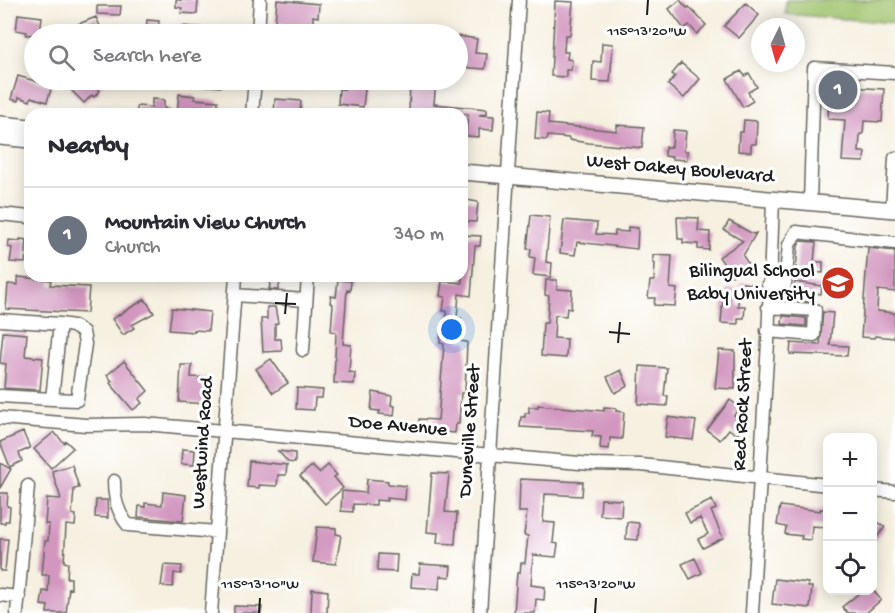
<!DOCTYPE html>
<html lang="en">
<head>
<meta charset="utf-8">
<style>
	body { margin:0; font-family:"Gochi Hand",sans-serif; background:#f7f7f7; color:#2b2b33 }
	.controls { position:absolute; right:18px; bottom:18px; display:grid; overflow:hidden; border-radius:12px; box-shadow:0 3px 15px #0003 }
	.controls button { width:54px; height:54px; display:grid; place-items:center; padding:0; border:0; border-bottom:2px solid #e1e1e2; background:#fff; color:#2b2b33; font:30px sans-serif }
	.compass { position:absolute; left:751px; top:18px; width:54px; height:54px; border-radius:50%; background:#fff; box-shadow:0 3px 15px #0003; rotate:185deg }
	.you { position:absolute; left:452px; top:330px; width:21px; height:21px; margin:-15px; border:4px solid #fff; border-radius:50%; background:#1a73e8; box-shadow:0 0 0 9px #1a73e833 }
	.badge { display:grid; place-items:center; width:39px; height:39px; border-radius:50%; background:#c8321e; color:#fff; font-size:20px; font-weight:700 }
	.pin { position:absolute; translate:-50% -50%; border:3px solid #fff; box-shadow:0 2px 6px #0006 }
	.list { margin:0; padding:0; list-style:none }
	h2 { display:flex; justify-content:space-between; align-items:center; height:78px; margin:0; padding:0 24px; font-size:26px }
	h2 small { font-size:20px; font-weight:400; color:#7c7c81 }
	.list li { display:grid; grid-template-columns:39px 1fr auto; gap:18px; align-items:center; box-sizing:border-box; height:96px; padding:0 24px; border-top:2px solid #e1e1e2 }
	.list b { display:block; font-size:22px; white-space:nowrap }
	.list p { margin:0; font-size:20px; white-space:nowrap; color:#7c7c81 }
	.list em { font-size:20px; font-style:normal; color:#7c7c81 }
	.icon { flex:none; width:33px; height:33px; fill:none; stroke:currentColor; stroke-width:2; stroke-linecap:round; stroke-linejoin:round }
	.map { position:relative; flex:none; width:895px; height:613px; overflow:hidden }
	.search { position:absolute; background:#fff; box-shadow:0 3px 15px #0003; left:24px; top:24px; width:444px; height:66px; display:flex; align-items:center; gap:15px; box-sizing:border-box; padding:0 21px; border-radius:33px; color:#7c7c81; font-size:22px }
	.panel { position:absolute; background:#fff; box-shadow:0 3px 15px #0003; left:24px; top:108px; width:444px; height:174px; border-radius:18px }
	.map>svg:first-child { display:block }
	.green { fill:#9fc26c; stroke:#5e6f44; stroke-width:1.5 }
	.building { fill:#d296bf }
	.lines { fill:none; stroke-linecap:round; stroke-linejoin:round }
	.minor-casing { stroke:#686661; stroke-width:15 }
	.major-casing { stroke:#686661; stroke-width:18 }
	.minor { stroke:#fff; stroke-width:12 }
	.major { stroke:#fff; stroke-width:15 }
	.ticks { fill:none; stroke:#1c1c1c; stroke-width:2 }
	.labels { text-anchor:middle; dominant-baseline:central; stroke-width:6; stroke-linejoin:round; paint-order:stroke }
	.street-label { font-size:20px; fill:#1c1c1c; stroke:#fff }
	.poi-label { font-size:20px; fill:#1c1c1c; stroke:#fff; text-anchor:end }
	.ticks-label { font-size:15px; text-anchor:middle; fill:#1c1c1c; stroke:#fff; stroke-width:6; stroke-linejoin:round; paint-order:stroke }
</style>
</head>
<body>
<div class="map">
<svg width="895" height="613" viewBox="0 0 895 613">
	<rect width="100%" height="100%" fill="#fff"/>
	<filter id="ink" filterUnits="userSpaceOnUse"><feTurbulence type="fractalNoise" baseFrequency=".0167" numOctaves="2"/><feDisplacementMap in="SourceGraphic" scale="12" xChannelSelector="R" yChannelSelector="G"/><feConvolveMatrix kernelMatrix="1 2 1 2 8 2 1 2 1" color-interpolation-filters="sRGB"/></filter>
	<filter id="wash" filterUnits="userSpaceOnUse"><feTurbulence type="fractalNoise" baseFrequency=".008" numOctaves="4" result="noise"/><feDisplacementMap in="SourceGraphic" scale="24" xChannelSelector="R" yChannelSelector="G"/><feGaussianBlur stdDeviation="1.35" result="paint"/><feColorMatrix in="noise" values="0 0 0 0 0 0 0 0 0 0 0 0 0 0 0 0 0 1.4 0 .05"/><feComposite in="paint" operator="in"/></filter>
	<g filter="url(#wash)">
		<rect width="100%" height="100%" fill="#f6f0e0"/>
		<path class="green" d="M 786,0 L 895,0 L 895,23 L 785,14 Z"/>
		<g id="blocks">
			<path class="building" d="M 176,0 L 198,0 L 197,14 L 181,13 L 182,8 L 176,7 Z
				M 277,0 L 319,4 L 318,17 L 313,16 L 313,26 L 275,23 Z
				M 680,0 L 687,8 L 689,7 L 706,25 L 697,34 L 689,25 L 684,29 L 669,9 Z
				M 555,1 L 573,2 L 570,35 L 565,35 L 564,52 L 568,52 L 567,59 L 572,60 L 571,70 L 566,70 L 566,77 L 551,76 Z
				M 746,3 L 759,15 L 739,38 L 724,26 Z
				M 97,6 L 121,6 L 120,15 L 97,14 Z
				M 18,14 L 42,17 L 40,34 L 26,35 L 27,32 L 16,30 Z
				M 96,17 L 103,33 L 80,34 L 76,25 Z
				M 147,20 L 159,21 L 158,34 L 146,34 Z
				M 181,26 L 221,29 L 221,34 L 181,34 Z
				M 458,36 L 477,39 L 475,53 L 487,54 L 485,69 L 459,67 Z
				M 602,43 L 613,44 L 610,82 L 592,81 L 593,61 L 601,62 Z
				M 681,63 L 700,79 L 684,98 L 668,85 L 675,76 L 672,74 Z
				M 741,71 L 745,76 L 749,73 L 757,87 L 748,92 L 753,101 L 743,107 L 727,79 Z
				M 18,76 L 52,86 L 47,102 L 31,97 L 30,101 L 19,97 L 18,101 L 11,99 Z
				M 79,80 L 107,80 L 98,89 L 100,91 L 94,97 L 92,95 L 84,103 L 70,89 Z
				M 194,80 L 221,80 L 221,87 L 194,85 Z
				M 346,80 L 366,80 L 363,107 L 338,104 L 339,89 L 345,89 Z
				M 410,80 L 436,80 L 434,104 L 487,109 L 487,114 L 479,115 L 494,116 L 493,130 L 479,129 L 479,137 L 466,136 L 468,114 L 409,114 Z
				M 830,86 L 884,89 L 882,122 L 864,121 L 863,134 L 860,134 L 859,152 L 865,152 L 864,162 L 842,161 L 845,120 L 828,119 Z
				M 179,94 L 195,96 L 194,99 L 218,101 L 217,114 L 177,114 Z
				M 152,99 L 164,100 L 164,108 L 170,109 L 170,114 L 137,114 L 137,106 L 152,107 Z
				M 275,99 L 301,101 L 300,114 L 274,114 Z
				M 537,112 L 549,113 L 548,124 L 617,131 L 617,125 L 644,127 L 642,148 L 589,143 L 569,140 L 569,138 L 548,136 L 547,140 L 535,139 Z
				M 744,120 L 757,121 L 756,144 L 751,144 L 751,152 L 738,151 L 739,132 L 743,132 Z
				M 673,130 L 686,131 L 684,151 L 688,151 L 687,160 L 672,159 L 672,157 L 665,156 L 665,147 L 672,147 Z
				M 467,200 L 478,202 L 476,222 L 462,221 L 462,206 L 466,207 Z
				M 531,215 L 550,217 L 546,262 L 552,263 L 551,277 L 533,275 L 535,258 L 530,257 L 531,249 L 527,249 Z
				M 677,217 L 699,218 L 698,231 L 710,232 L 709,250 L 698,249 L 698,244 L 683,243 L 683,239 L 678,239 Z
				M 564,220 L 597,223 L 596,234 L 615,235 L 615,231 L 628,232 L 628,227 L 638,228 L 637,249 L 577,242 L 575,255 L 560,253 Z
				M 729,221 L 753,234 L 756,233 L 743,256 L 749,265 L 732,276 L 719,257 L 743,241 L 724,230 Z
				M 462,235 L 481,236 L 480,246 L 475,246 L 471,296 L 459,294 L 457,318 L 461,318 L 459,341 L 467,342 L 465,393 L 461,393 L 459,424 L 456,424 L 455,433 L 418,430 L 419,419 L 438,420 L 444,344 L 440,343 L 441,331 L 446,332 L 447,311 L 443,311 L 445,297 L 440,296 L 442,281 L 462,283 Z
				M 20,239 L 27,240 L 25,263 L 10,262 L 12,248 L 8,247 L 9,240 L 20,241 Z
				M 801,241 L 816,242 L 814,262 L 823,262 L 823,273 L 796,271 L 798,246 Z
				M 868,248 L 895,251 L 895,292 L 878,290 L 877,311 L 895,313 L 894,338 L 875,336 L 874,338 L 861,337 Z
				M 653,255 L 672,256 L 670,288 L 677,289 L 675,306 L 654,305 L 655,298 L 648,298 L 650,281 L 654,281 L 655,263 L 653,263 Z
				M 272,276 L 282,276 L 278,290 L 269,289 Z
				M 18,277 L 51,280 L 50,285 L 89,287 L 87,313 L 6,309 L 8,284 L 18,285 Z
				M 338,280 L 351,281 L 350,291 L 347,290 L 343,344 L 351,345 L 349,372 L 355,373 L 354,384 L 334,383 L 336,332 L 331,331 L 333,304 L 330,303 L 331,296 L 336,297 Z
				M 546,280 L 557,280 L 557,289 L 572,290 L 571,309 L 567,308 L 566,316 L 555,315 L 554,338 L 567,339 L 566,358 L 541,356 L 543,323 L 547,323 L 549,296 L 545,295 Z
				M 795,282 L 822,286 L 821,294 L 815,293 L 814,302 L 797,301 L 798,294 L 793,293 Z
				M 741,283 L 752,284 L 752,291 L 740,290 Z
				M 727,289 L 739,290 L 738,306 L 745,306 L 744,318 L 738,318 L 738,324 L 721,323 L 723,298 L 726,298 Z
				M 145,299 L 154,313 L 132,325 L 134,328 L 123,335 L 112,319 Z
				M 267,307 L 275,307 L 278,323 L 275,324 L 275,339 L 281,339 L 282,351 L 263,352 L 261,319 L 267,319 Z
				M 172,308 L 210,312 L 208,331 L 194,330 L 194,332 L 169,330 Z
				M 823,312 L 833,313 L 830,345 L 848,346 L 847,356 L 790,354 L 791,343 L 820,345 Z
				M 783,316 L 806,318 L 806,326 L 782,324 Z
				M 3,332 L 27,334 L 25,356 L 43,358 L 40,390 L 4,388 L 6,364 L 0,363 Z
				M 719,350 L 735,351 L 735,389 L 715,388 Z
				M 271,359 L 288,383 L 273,393 L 256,369 Z
				M 124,361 L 148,391 L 139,399 L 142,403 L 133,410 L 110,383 L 112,381 L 107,375 Z
				M 181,365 L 192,365 L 191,377 L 209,378 L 207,404 L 179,402 Z
				M 640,366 L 667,368 L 664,396 L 668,396 L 667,406 L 638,404 Z
				M 621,370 L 628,386 L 615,393 L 607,377 Z
				M 297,388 L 323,390 L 322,398 L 315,398 L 314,410 L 296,409 Z
				M 373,392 L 392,396 L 391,405 L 395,406 L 394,416 L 379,414 L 380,411 L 371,410 Z
				M 730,400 L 740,407 L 734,415 L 745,424 L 737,435 L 729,429 L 720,440 L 707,430 Z
				M 538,405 L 604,411 L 604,407 L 616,408 L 616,411 L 624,412 L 622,439 L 610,438 L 609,449 L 600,448 L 601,437 L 592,436 L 593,431 L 520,427 L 521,417 L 525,417 L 525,413 L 529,413 L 529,407 L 538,407 Z
				M 668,417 L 696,421 L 693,440 L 665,437 Z
				M 23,432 L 30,448 L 19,453 L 22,461 L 10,467 L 0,442 Z
				M 54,432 L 64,443 L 66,441 L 73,448 L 51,468 L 34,449 Z
				M 182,449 L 195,450 L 194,465 L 181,464 Z
				M 278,451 L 295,453 L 295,463 L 288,462 Z
				M 249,461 L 287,465 L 286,475 L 278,475 L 277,486 L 259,485 L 259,488 L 247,487 Z
				M 0,463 L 11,469 L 0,488 Z
				M 72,465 L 79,488 L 74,489 L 72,514 L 76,515 L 75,526 L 66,525 L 64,562 L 68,563 L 67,578 L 71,578 L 71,589 L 69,588 L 66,613 L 47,613 L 48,606 L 41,605 L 43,591 L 48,592 L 49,575 L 42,575 L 45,541 L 48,541 L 49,524 L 45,524 L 47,498 L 61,499 L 52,471 Z
				M 328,465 L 337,475 L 334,477 L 343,488 L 325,504 L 300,476 L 312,466 L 319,473 Z
				M 432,473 L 449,474 L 445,512 L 457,513 L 455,544 L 437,543 L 438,533 L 427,532 Z
				M 367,479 L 388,481 L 388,484 L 406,486 L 405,500 L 387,498 L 387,501 L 376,500 L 376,505 L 353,504 L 353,512 L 341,511 L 342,491 L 366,493 Z
				M 520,479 L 583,482 L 582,496 L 545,494 L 543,522 L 555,523 L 553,543 L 558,544 L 556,557 L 533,555 L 531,585 L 545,587 L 544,600 L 536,599 L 535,613 L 514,613 L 517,573 L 520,573 L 521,563 L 525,563 L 528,536 L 524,535 L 527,512 L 519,512 Z
				M 163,492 L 186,495 L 183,521 L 138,517 L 139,506 L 145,507 L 145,503 L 162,505 Z
				M 0,493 L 8,493 L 7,506 L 10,507 L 9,521 L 5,521 L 5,523 L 0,523 Z
				M 601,499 L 622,500 L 621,517 L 600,515 Z
				M 96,500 L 107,500 L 108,518 L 95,517 Z
				M 712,500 L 716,509 L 711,511 L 723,538 L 703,548 L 698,539 L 708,534 L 700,518 L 690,523 L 685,513 Z
				M 780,506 L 820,511 L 820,509 L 828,510 L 826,527 L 812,526 L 811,540 L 801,539 L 802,536 L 785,534 L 786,527 L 777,525 Z
				M 627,522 L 639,523 L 638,540 L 626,539 Z
				M 878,522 L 885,527 L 873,542 L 873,528 Z
				M 317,527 L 336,528 L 336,534 L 341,535 L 336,564 L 313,562 Z
				M 0,539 L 8,539 L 5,571 L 0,571 Z
				M 378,554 L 397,555 L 396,572 L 377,571 Z
				M 695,558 L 702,573 L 690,579 L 682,564 Z
				M 420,564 L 451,566 L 450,577 L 440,576 L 439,589 L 411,587 L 412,574 L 419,574 Z
				M 164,565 L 182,566 L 181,574 L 174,573 L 173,587 L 161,586 Z
				M 775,579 L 808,583 L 808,587 L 812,587 L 810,608 L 772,604 Z
				M 312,589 L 328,591 L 327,613 L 311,613 Z
				M 873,590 L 881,600 L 866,613 L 848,613 L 842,607 L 858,594 L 855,591 Z
				M 234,606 L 262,607 L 261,613 L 234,613 Z"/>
		</g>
	</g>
	<g filter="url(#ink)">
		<use href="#blocks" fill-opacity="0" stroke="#686661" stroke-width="1.5"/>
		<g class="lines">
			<g class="minor-casing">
				<path id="minor" d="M 258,34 L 260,0
					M 252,114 L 255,80
					M 810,203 L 814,68 L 895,73
					M 892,210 L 895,158
					M 0,214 L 30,217
					M 768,284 L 785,285 L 789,245 L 796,232 L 895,243
					M 235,295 L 306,300
					M 0,320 L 60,324 L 52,399 L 0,396
					M 767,331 L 814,335 L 815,310 L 768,307
					M 303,350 L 308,276
					M 52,399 L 77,400 L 85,344 L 83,332 L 73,326 L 60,324
					M 0,418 L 86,425 L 145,424 L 591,464 L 641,465 L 828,485
					M 114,481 C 114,498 117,512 128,525 L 217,532
					M 872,490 L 895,492
					M 0,595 L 19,597
					M 17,613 L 28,486
					M 211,613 L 236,276
					M 480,613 L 519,0
					M 752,613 L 768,342 L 773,199"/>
			</g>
			<g class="major-casing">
				<path id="major" d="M 0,124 L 30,127
					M 0,137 L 30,140
					M 462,172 L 895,210"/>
			</g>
			<use href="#minor" class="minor"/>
			<use href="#major" class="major"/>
		</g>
	</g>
	<path class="ticks" d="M 647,15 L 648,0M 275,303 L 296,304M 285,314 L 287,293M 609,332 L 630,334M 618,343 L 620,322M 259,613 L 260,598M 595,613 L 596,598"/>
	<defs>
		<g id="school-disc" transform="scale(1.725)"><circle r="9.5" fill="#c8321e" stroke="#fff"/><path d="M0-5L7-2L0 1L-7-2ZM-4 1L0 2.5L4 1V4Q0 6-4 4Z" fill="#fff"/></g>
	</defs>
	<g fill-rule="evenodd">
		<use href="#school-disc" x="838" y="283"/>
	</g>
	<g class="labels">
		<g class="street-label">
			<text transform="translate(680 170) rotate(5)">West Oakey Boulevard</text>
			<text transform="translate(744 405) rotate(-87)">Red Rock Street</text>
			<text transform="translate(398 427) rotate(5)">Doe Avenue</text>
			<text transform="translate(471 431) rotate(-86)">Duneville Street</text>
			<text transform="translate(204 443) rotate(-86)">Westwind Road</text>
		</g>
		<g class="poi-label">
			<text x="815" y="272">Bilingual School<tspan x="815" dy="23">Baby University</tspan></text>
		</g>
	</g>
	<g class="ticks-label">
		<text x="647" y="35">115°13'20"W</text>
		<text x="260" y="588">115°13'10"W</text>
		<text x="596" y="588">115°13'20"W</text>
	</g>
</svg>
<div class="controls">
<button>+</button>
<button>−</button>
<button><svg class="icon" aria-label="locate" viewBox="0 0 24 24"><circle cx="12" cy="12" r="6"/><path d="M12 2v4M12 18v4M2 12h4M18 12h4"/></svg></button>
</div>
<svg class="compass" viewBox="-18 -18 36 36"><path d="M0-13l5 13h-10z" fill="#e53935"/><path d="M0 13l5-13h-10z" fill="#7c7c81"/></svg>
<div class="you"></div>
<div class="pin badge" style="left:838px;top:90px;background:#6b7280">1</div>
<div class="search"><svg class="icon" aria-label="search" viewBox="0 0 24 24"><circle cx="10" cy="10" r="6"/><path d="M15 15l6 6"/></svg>Search here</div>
<section class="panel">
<h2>Nearby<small></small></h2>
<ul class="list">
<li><span class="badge" style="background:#6b7280">1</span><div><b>Mountain View Church</b><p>Church</p></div><em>340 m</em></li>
</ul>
</section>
</div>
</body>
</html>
